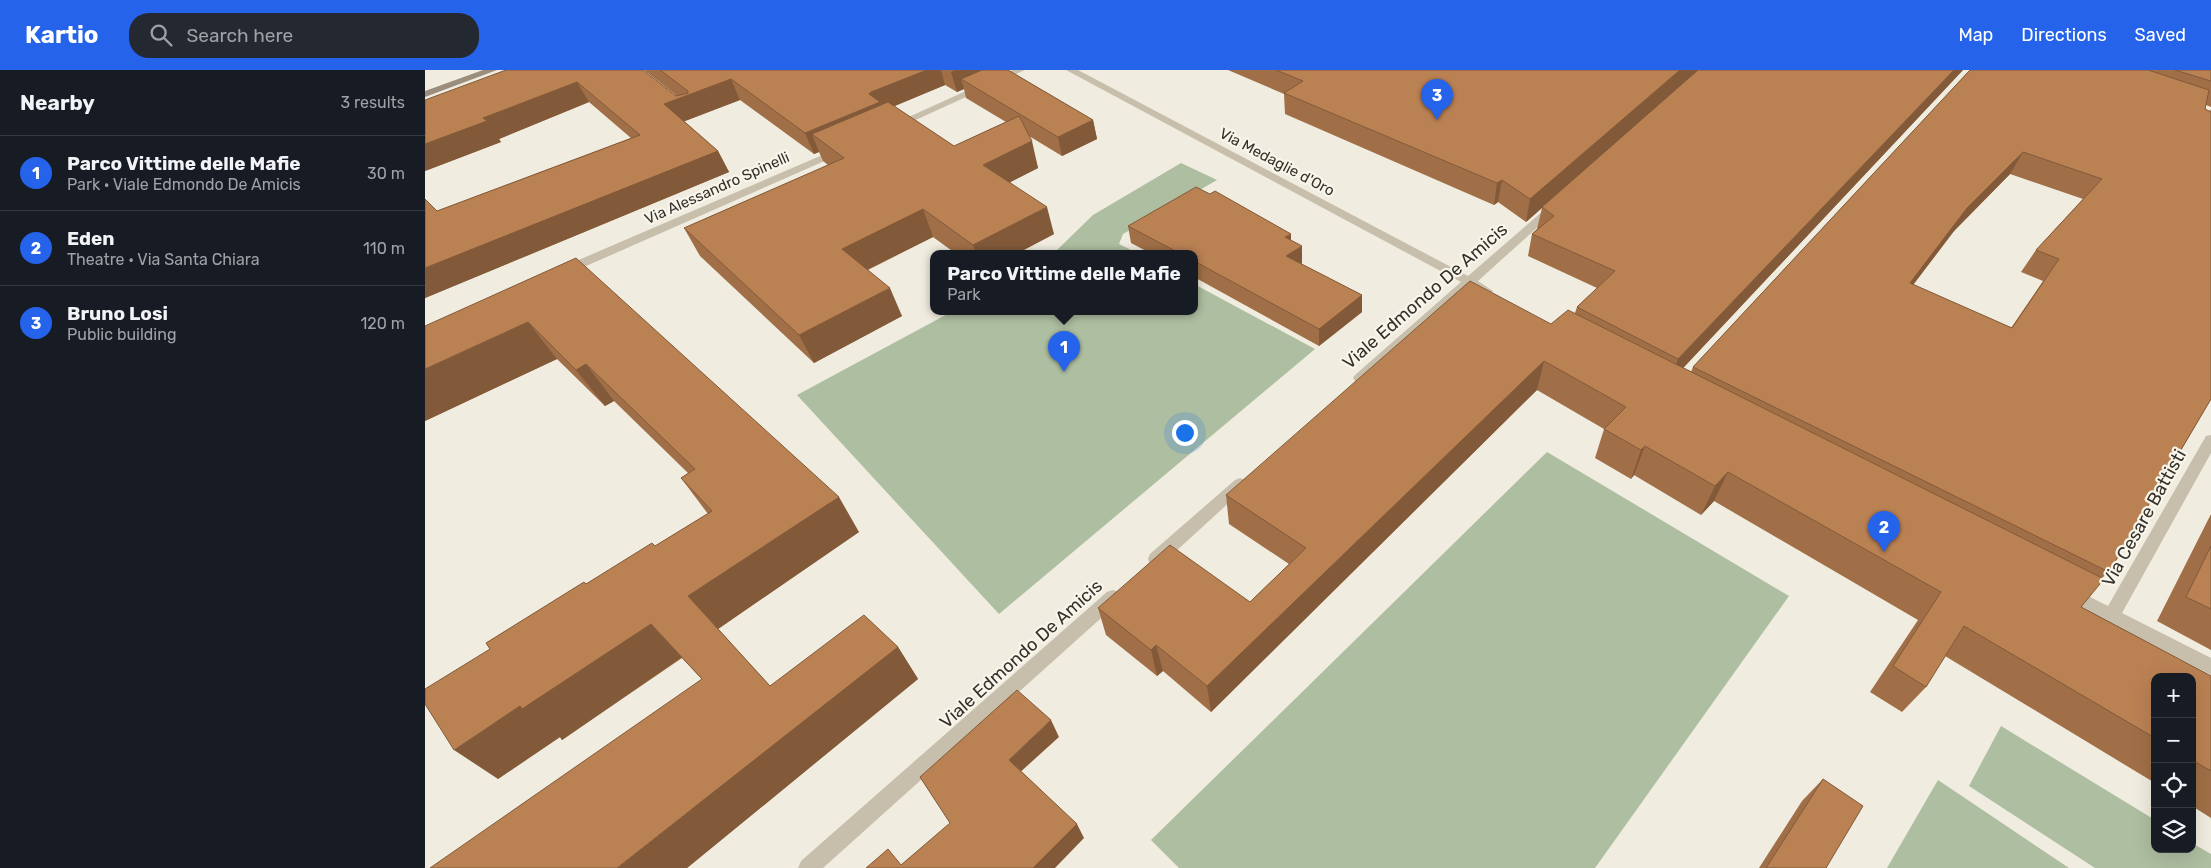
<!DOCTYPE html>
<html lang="en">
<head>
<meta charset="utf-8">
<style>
	body { margin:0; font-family:Rubik,sans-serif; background:#242831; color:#f1f3f6 }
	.controls { position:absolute; right:15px; bottom:15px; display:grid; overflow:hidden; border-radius:10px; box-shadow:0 5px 20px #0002 }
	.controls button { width:45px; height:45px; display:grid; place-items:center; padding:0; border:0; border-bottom:1px solid #363941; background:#171b24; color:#f1f3f6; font:25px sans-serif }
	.you { position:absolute; left:759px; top:362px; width:18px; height:18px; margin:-12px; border:4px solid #fff; border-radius:50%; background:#1a73e8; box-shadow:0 0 0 8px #1a73e833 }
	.badge { display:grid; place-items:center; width:32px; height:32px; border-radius:50%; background:#2563eb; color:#fff; font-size:16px; font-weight:700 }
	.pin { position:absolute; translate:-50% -41px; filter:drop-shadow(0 1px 2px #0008) }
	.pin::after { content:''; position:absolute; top:26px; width:18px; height:15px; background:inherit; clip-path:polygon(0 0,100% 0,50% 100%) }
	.popup { position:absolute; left:505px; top:180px; width:268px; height:65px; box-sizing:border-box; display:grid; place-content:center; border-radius:10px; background:#171b24; filter:drop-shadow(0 1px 4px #0005); font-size:16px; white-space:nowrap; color:#9ea1a6 }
	.popup b { font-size:19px; color:#f1f3f6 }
	.popup::after { content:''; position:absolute; left:50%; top:100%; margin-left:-10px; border:10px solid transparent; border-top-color:#171b24 }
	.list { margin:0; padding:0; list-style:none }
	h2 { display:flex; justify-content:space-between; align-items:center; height:65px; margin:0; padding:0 20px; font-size:21px }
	h2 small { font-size:16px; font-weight:400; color:#9ea1a6 }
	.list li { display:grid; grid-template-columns:32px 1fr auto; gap:15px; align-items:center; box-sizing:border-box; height:75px; padding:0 20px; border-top:1px solid #363941 }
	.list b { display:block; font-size:19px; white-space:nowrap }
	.list p { margin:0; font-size:16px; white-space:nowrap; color:#9ea1a6 }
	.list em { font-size:16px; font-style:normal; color:#9ea1a6 }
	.icon { flex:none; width:28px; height:28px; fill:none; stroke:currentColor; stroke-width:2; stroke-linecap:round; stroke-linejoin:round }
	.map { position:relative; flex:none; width:1786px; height:798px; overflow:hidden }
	header { display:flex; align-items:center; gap:30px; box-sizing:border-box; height:70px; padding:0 25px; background:#2563eb; color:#fff }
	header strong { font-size:24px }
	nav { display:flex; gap:28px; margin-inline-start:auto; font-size:18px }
	.search { width:350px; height:45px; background:#242831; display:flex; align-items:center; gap:12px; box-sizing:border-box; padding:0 18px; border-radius:20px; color:#9ea1a6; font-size:19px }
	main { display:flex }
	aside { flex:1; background:#171b24 }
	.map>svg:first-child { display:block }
	.green { fill:#aebea0 }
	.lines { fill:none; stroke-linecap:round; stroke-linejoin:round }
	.street { fill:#c8beac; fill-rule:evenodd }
	.secondary { fill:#9b8e7d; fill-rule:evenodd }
	.wall { fill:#a06f47; fill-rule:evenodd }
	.shaded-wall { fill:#825a3a }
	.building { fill:#ba8153; stroke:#825a3a; fill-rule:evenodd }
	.labels { text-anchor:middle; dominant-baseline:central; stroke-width:4.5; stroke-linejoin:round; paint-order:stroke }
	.far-street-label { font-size:15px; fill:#36302a; stroke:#f8f5eb }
	.street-label { font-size:18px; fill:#36302a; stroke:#f8f5eb }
</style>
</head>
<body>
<header>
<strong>Kartio</strong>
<div class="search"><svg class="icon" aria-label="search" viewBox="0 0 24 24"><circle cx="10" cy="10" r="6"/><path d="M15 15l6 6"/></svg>Search here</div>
<nav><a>Map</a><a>Directions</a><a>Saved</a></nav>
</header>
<main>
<aside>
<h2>Nearby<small>3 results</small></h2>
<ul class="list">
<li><span class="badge">1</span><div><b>Parco Vittime delle Mafie</b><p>Park · Viale Edmondo De Amicis</p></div><em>30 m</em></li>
<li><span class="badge">2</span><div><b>Eden</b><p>Theatre · Via Santa Chiara</p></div><em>110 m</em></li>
<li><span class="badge">3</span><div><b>Bruno Losi</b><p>Public building</p></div><em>120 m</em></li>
</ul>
</aside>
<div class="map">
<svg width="1786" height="798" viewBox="0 0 1786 798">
	<rect width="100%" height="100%" fill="#f0ecdf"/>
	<path class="green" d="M 756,93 L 792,110 L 698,164 L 694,174 L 712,183 L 629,183 L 668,145 Z
		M 769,214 L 890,279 L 574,544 L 372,325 L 528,241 L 769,241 Z
		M 1122,382 L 1364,526 L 1170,798 L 754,798 L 726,770 Z
		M 1576,656 L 1730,750 L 1730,779 L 1767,779 L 1767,773 L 1786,784 L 1786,798 L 1670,798 L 1544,716 Z
		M 1513,710 L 1644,798 L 1462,798 Z"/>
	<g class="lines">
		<path class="street" d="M 587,0 L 600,0 L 473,58 L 469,59 L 464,56 Z
			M 641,0 L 653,0 L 1043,206 L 1126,134 L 1134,134 L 1136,136 L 1053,211 L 1068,221 L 1066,224 L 1058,224 L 1045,217 L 940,311 L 930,311 L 928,308 L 930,305 L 1036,212 Z
			M 416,77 L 421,80 L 420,82 L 143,204 L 139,205 L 133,201 L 135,198 Z
			M 1786,365 L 1786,383 L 1697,543 L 1786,588 L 1786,605 L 1637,528 L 1635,523 L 1637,518 L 1643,516 L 1683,536 L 1781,366 Z
			M 815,408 L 820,410 L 823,414 L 820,418 L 737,494 L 731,496 L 725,494 L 723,489 L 725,484 L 810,410 Z
			M 688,520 L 694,522 L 696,527 L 694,532 L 398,798 L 373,798 L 376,791 L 682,522 Z"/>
		<path class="secondary" d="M 58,0 L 72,0 L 0,27 L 0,21 Z"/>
	</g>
	<path class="wall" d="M 81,0 L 251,26 L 252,26 L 219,0 L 583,0 L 668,50 L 672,69 L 637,86 L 604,66 L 613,98 L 585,112 L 629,164 L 593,183 L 530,183 L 508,167 L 443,200 L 477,246 L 389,293 L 275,186 L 259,158 L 403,95 L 398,91 L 394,82 L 389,84 L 315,30 L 259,51 L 293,81 L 304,102 L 0,228 L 0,129 L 12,141 L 206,68 L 164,32 L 74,69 L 76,72 L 0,101 ZM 520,15 L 532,22 L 539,19 L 541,28 L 581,52 L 529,76 L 469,36 Z
		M 803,0 L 1538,0 L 1258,298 L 1266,302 L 1268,297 L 1545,0 L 1786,0 L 1786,37 L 1781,35 L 1780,39 L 1785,41 L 1786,39 L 1786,329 L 1684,502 L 1677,508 L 1656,537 L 1786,606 L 1786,748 L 1767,736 L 1767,607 L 1730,607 L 1730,713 L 1520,586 L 1501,617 L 1477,642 L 1445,622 L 1493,550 L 1289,431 L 1276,445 L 1209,405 L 1206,409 L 1170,388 L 1179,359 L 1112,320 L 786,642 L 738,601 L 732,606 L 681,565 L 673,538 L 825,532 L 864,494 L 804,454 L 801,425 L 1126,254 L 1150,243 L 1152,237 L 1172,218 L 1103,186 L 1107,164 L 1112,159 L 1117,138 L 1101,152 L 1073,132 L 1069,135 L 860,44 L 859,24 ZM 1585,104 L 1658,129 L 1611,180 L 1596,202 L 1618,211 L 1586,258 L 1488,215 L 1529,161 Z
		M 703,156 L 866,170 L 877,193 L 876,194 L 937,225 L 937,242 L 894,276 L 769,207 L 769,183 L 725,183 L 706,173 Z
		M 151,188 L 434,462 L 293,559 L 345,616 L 473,577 L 493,609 L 262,798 L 277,609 L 257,588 L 137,670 L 135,667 L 73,709 L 65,579 L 161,514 L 230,476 L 283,444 L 256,408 L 263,403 L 189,331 L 180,336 L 132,289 L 0,351 Z
		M 1786,444 L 1786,580 L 1732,551 Z
		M 1398,709 L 1401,798 L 1334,798 L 1377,731 Z"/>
	<path class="shaded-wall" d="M 502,0 L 516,0 L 520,15 L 458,41 L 387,64 L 394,82 L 389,84 L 380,63 L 444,24 L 446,22 Z
		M 530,0 L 566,0 L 536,9 L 539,19 L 532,22 L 526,2 Z
		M 1255,0 L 1273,0 L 1101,152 L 1105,129 Z
		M 1529,0 L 1538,0 L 1245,312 L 1253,289 Z
		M 306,9 L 315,30 L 250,55 L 239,34 Z
		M 152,12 L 164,32 L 74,69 L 76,72 L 0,101 L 0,74 L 58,48 Z
		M 668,50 L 672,69 L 637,86 L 633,67 Z
		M 607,71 L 613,98 L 566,122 L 558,95 Z
		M 293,81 L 304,102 L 0,228 L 0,198 Z
		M 1598,82 L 1585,104 L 1529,161 L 1472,236 L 1485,213 L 1542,138 Z
		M 1077,110 L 1073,132 L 1069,135 L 1072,113 Z
		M 622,137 L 629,164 L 593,183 L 551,183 L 548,175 Z
		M 498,139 L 508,167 L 429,206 L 417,179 Z
		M 866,164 L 866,181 L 860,167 Z
		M 877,176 L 877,193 L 861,203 L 861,186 Z
		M 465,218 L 477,246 L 389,293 L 374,265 Z
		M 937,225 L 937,242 L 894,276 L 894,259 Z
		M 103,252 L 132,289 L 0,351 L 0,299 Z
		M 1119,291 L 1112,320 L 786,642 L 782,616 Z
		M 161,294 L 189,331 L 180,336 L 151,300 Z
		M 1220,376 L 1209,405 L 1206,409 L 1216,380 Z
		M 1303,402 L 1289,431 L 1276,445 L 1290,416 Z
		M 414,427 L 434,462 L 293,559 L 263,526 Z
		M 226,554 L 257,587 L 137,670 L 135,667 L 73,709 L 29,680 L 95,636 Z
		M 731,575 L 738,601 L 732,606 L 726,580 Z
		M 473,577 L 493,609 L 262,798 L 192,798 Z
		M 626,650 L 634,667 L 592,705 L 584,690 Z
		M 652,754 L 659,768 L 630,798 L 608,798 Z"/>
	<path class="building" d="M 81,0 L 218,0 L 251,26 L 263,23 L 263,21 L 235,0 L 502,0 L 446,22 L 444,24 L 455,32 L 380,63 L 306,9 L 239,34 L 293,81 L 0,198 L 0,129 L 12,141 L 215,65 L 152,12 L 58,48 L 62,51 L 0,74 L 0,30 Z
		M 557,0 L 583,0 L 668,50 L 633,67 L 536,9 Z
		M 851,0 L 1255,0 L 1105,129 L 1077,110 L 1072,113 L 859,23 L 878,11 Z
		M 1273,0 L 1529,0 L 1253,289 L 1152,237 L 1190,201 L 1107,164 L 1129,146 L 1117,137 Z
		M 1545,0 L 1723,0 L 1784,20 L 1780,39 L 1786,42 L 1786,329 L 1684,502 L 1268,297 ZM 1598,82 L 1677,109 L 1611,180 L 1634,189 L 1587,258 L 1485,213 L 1542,138 Z
		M 1750,0 L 1786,0 L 1786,11 Z
		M 463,32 L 529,76 L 594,46 L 607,71 L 558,95 L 622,137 L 548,175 L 498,139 L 417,179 L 465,218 L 374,265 L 259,158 L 419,88 L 387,64 Z
		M 771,117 L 785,124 L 790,121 L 866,164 L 860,167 L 877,176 L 861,186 L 937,225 L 894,259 L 769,191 L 769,183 L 754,183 L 703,156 Z
		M 151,188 L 414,427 L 263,526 L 345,616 L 439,545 L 473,577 L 192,798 L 5,798 L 277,609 L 226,554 L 97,639 L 95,636 L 29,680 L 0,634 L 0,619 L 65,579 L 61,573 L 159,512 L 161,514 L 227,473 L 230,476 L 287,441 L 256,408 L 270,399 L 161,294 L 151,300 L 103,252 L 0,299 L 0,256 Z
		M 1045,211 L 1126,254 L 1143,240 L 1679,509 L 1656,537 L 1786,606 L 1786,701 L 1767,690 L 1767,607 L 1730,607 L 1730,668 L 1539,556 L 1501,617 L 1468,596 L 1516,522 L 1303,402 L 1290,416 L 1220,376 L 1216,380 L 1179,359 L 1201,337 L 1119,291 L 782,616 L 731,575 L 726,580 L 673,538 L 745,475 L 825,532 L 881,478 L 801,425 Z
		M 1786,476 L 1786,539 L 1761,527 Z
		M 592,620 L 626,650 L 584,690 L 652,754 L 608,798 L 441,798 L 463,779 L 476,795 L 525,753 L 495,707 Z
		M 1398,709 L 1438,736 L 1401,798 L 1341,798 Z"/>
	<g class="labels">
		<g class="far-street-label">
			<text transform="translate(852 92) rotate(28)">Via Medaglie d'Oro</text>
			<text transform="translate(292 118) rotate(-24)">Via Alessandro Spinelli</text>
		</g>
		<g class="street-label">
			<text transform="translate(1000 226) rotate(-41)">Viale Edmondo De Amicis</text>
			<text transform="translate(1719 448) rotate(-61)">Via Cesare Battisti</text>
			<text transform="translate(596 584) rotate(-42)">Viale Edmondo De Amicis</text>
		</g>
	</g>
</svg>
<div class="controls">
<button>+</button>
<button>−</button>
<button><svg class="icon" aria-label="locate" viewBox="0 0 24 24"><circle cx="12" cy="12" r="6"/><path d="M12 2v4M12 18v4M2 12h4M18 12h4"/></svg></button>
<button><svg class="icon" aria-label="layers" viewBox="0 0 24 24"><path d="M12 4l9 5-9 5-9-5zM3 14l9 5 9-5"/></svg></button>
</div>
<div class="you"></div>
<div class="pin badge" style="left:639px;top:302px">1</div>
<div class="popup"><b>Parco Vittime delle Mafie</b>Park</div>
<div class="pin badge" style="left:1459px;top:482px">2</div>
<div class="pin badge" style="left:1012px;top:50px">3</div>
</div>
</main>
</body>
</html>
